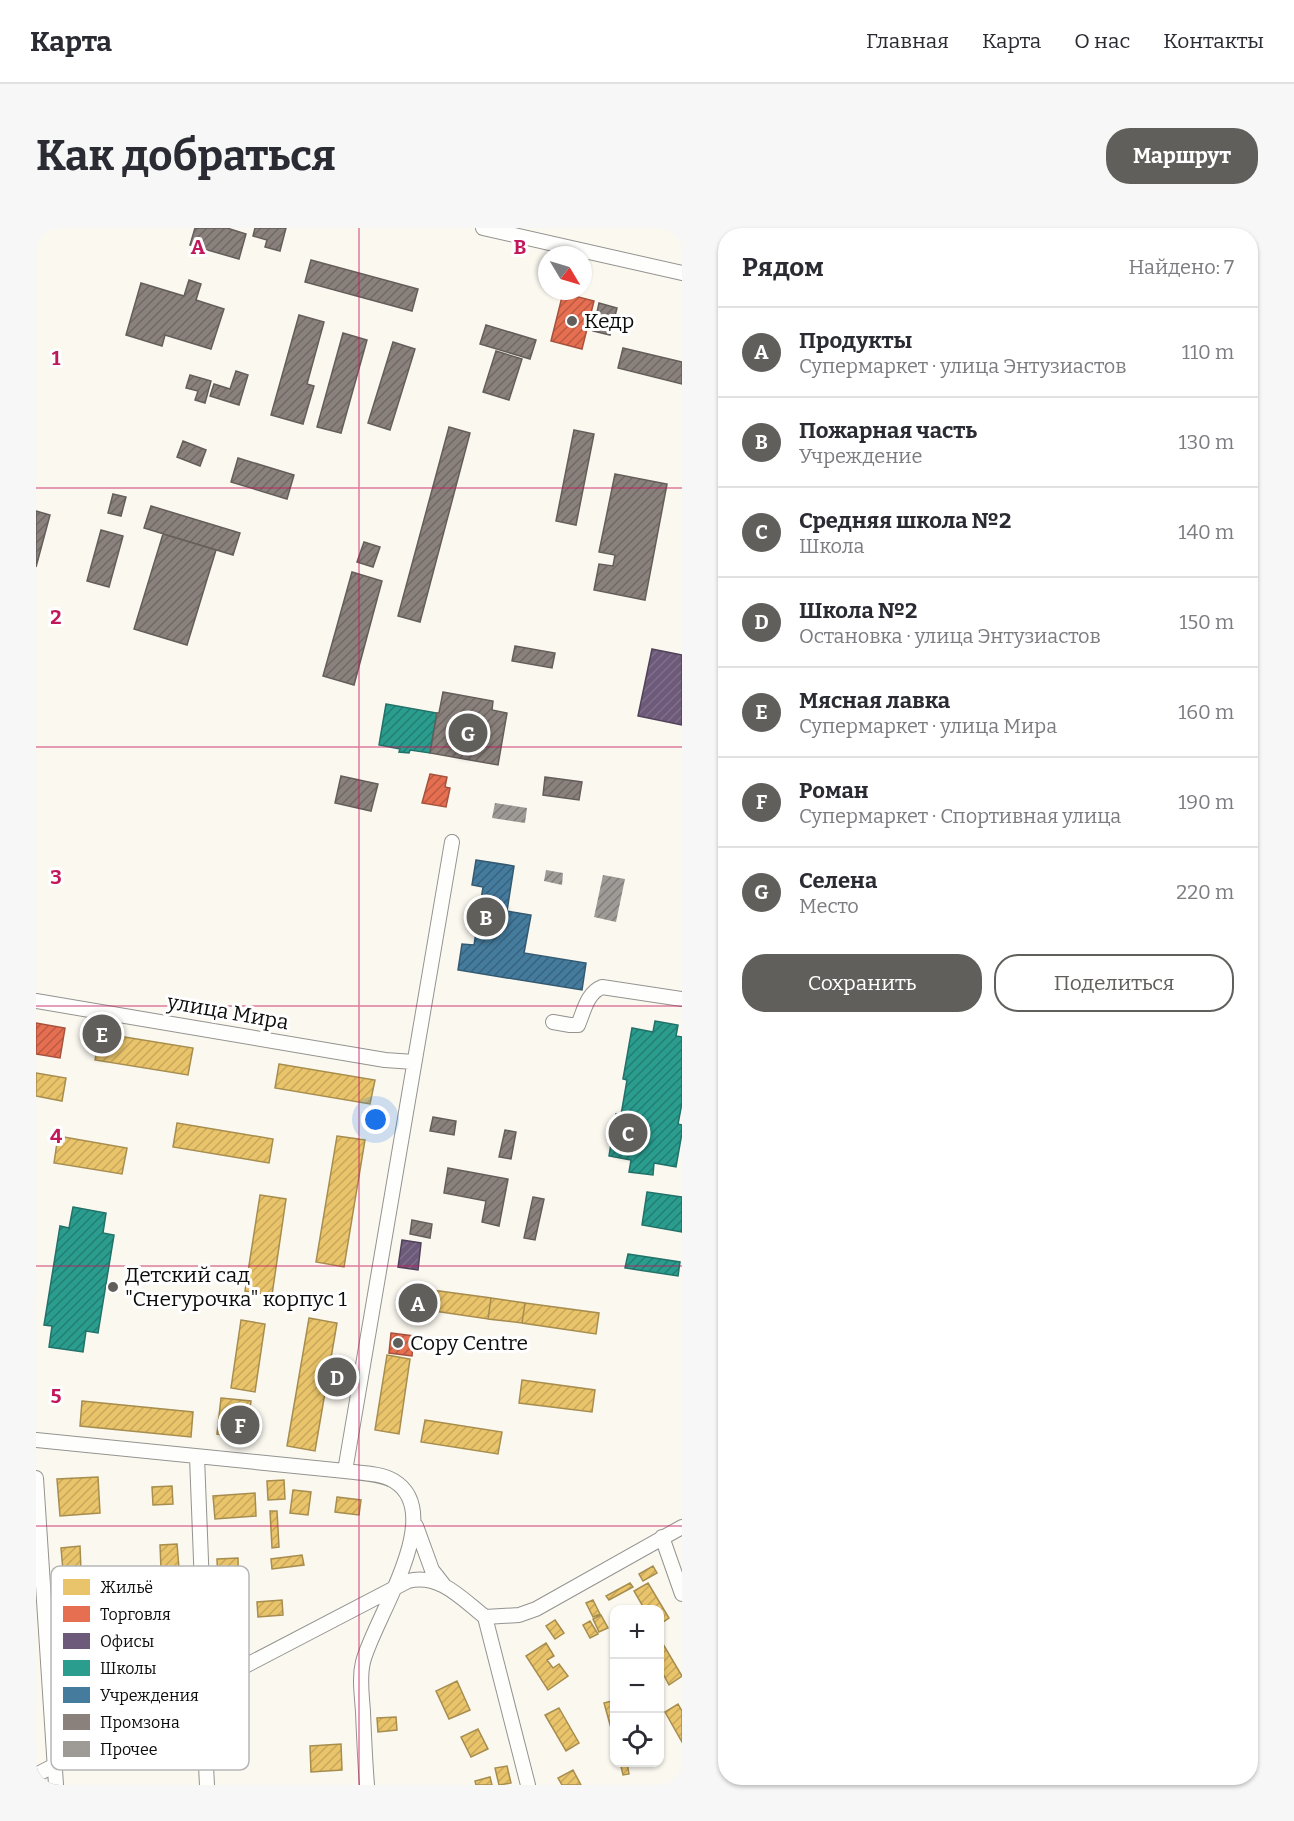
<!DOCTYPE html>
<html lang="ru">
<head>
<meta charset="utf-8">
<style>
	body { margin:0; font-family:Bitter,serif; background:#f7f7f7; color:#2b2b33 }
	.controls { position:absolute; right:18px; bottom:18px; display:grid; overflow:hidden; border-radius:12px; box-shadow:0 2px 4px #0004 }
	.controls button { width:54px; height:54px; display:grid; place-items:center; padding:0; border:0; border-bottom:2px solid #e1e1e2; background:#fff; color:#2b2b33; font:30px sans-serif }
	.compass { position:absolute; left:502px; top:18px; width:54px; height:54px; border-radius:50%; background:#fff; box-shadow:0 2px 4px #0004; rotate:128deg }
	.you { position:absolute; left:340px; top:892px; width:21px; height:21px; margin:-15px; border:4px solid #fff; border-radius:50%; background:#1a73e8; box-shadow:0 0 0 9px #1a73e833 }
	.badge { display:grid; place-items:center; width:39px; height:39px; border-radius:50%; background:#605f5c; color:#fff; font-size:20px; font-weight:700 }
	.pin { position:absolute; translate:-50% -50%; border:3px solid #fff; box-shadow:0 2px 6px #0006 }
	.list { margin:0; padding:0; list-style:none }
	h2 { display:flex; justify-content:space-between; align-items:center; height:78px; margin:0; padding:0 24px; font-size:26px }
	h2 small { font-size:20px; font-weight:400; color:#7c7c81 }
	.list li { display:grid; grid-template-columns:39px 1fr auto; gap:18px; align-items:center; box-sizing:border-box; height:90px; padding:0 24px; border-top:2px solid #e1e1e2 }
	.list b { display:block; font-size:22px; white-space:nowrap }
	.list p { margin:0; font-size:20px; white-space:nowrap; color:#7c7c81 }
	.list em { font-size:20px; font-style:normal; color:#7c7c81 }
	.actions { display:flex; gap:12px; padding:18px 24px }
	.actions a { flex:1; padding:14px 0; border:2px solid #605f5c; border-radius:24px; text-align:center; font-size:21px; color:#605f5c }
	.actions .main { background:#605f5c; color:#fff }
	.icon { flex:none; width:33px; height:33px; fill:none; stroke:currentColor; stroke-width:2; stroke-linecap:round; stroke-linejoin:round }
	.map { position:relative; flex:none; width:646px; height:1557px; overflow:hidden; border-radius:24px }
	header { display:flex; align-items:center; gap:36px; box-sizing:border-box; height:84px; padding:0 30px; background:#fff; border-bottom:2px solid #e1e1e2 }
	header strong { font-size:28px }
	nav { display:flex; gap:33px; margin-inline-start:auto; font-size:21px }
	.intro { display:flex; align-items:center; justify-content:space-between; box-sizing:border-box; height:144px; padding:0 36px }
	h1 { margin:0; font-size:42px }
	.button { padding:15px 27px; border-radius:24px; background:#605f5c; color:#fff; font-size:21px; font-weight:700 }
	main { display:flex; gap:36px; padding:0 36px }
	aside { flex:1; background:#fff; border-radius:24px; box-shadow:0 2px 4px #0004 }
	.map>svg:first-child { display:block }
	.homes { fill:url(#homes-hatch); stroke:#a78d4e; stroke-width:1.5 }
	.shops { fill:url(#shops-hatch); stroke:#a6523d; stroke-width:1.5 }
	.offices { fill:url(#offices-hatch); stroke:#504259; stroke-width:1.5 }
	.schools { fill:url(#schools-hatch); stroke:#217268; stroke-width:1.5 }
	.public { fill:url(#public-hatch); stroke:#345a72; stroke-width:1.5 }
	.industry { fill:url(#industry-hatch); stroke:#645e5b; stroke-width:1.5 }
	.building { fill:url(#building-hatch) }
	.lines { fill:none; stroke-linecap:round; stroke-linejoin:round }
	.minor-casing { stroke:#94938f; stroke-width:16 }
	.minor { stroke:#fefefd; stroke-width:14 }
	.grid { fill:none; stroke:#c2185b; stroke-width:1.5; stroke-opacity:0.55 }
	.poi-dot { fill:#605f5c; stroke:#fff; stroke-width:2 }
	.labels { text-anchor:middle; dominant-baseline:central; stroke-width:6; stroke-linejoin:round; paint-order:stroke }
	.poi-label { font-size:21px; fill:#0d0d0d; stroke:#fff; text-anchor:start }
	.street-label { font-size:21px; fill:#0d0d0d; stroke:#fff }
	.key { fill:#fff; stroke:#b6b6b6; stroke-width:1.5 }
	.key-label { font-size:16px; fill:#0d0d0d }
	.grid-label { font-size:20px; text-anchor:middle; font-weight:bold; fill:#c2185b; stroke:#fff; stroke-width:6; stroke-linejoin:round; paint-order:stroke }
</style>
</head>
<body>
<header>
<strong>Карта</strong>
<nav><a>Главная</a><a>Карта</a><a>О нас</a><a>Контакты</a></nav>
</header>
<div class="intro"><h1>Как добраться</h1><a class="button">Маршрут</a></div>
<main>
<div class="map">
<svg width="646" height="1557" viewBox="0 0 646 1557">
	<defs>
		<pattern id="homes-hatch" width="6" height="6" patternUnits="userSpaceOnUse" patternTransform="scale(1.5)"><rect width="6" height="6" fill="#e9c46a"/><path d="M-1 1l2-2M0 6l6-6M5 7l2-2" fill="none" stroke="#c7a75b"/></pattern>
		<pattern id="shops-hatch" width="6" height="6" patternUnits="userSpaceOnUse" patternTransform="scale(1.5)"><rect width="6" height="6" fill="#e76f51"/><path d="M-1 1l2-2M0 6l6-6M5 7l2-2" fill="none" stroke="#ba5a42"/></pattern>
		<pattern id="offices-hatch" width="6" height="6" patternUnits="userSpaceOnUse" patternTransform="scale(1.5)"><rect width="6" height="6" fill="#6d597a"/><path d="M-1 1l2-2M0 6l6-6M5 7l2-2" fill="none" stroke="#7f7089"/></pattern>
		<pattern id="schools-hatch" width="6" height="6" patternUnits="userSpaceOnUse" patternTransform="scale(1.5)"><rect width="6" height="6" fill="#2a9d8f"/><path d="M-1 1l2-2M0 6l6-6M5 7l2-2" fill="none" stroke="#227e73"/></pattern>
		<pattern id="public-hatch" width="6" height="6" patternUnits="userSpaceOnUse" patternTransform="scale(1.5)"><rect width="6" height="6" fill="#457b9d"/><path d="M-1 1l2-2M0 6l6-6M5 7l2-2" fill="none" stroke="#38637e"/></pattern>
		<pattern id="industry-hatch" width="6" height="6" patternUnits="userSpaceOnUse" patternTransform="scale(1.5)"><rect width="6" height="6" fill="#8a817c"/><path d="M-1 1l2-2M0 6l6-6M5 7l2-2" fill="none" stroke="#6f6864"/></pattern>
		<pattern id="building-hatch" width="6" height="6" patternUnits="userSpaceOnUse" patternTransform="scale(1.5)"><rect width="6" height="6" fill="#9e9a96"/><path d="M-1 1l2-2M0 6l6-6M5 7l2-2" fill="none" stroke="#7f7c79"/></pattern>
	</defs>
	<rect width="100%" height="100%" fill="#fbf8f0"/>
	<path class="homes" d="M 64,805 L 157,820 L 152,847 L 59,832 Z
		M 243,836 L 339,852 L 334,876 L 239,860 Z
		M 0,845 L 30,850 L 26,873 L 0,868 Z
		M 141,895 L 237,911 L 233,935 L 137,919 Z
		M 22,908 L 91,920 L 86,946 L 18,935 Z
		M 301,908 L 329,912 L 308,1039 L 280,1034 Z
		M 224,967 L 250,971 L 236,1067 L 209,1063 Z
		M 381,1060 L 455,1070 L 452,1091 L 378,1080 Z
		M 455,1070 L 489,1075 L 486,1095 L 452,1091 Z
		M 489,1075 L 563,1085 L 560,1106 L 486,1095 Z
		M 273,1090 L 301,1095 L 279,1223 L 251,1218 Z
		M 205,1092 L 229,1096 L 219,1164 L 195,1160 Z
		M 351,1127 L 374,1131 L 363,1206 L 339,1202 Z
		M 486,1152 L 559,1162 L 556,1184 L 483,1175 Z
		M 185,1170 L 215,1173 L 210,1210 L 181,1206 Z
		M 46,1173 L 157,1184 L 155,1209 L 44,1198 Z
		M 389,1192 L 466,1204 L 462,1226 L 385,1214 Z
		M 62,1249 L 64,1285 L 24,1288 L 21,1251 Z
		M 248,1252 L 249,1271 L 232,1272 L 231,1253 Z
		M 136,1258 L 137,1276 L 117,1277 L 116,1259 Z
		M 257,1262 L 275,1264 L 272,1287 L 254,1285 Z
		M 219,1265 L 220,1288 L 179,1291 L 177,1268 Z
		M 301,1269 L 325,1272 L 323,1287 L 299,1284 Z
		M 234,1283 L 241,1283 L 243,1319 L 236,1320 Z
		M 141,1316 L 143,1340 L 125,1341 L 124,1317 Z
		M 44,1318 L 45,1342 L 27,1343 L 25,1320 Z
		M 266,1327 L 268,1337 L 236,1341 L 235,1331 Z
		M 202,1330 L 203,1375 L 183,1376 L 181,1331 Z
		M 617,1338 L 621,1345 L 607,1353 L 603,1346 Z
		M 594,1355 L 597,1359 L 573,1372 L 570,1368 Z
		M 612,1355 L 633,1390 L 624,1396 L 624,1382 L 609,1382 L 598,1363 Z
		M 246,1372 L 247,1387 L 222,1389 L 221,1374 Z
		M 557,1372 L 564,1386 L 557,1389 L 550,1375 Z
		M 565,1387 L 572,1400 L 563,1404 L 557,1391 Z
		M 519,1392 L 528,1405 L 519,1411 L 510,1398 Z
		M 554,1393 L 562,1406 L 554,1410 L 547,1397 Z
		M 624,1411 L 646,1448 L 633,1457 L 624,1440 Z
		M 510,1415 L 518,1428 L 511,1432 L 517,1440 L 523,1436 L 532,1448 L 512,1462 L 490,1428 Z
		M 421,1453 L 434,1482 L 413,1491 L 400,1463 Z
		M 576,1473 L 578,1482 L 578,1499 L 575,1500 L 568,1475 Z
		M 642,1476 L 646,1483 L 646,1514 L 629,1484 Z
		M 523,1480 L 543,1515 L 530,1523 L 509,1487 Z
		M 360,1489 L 361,1502 L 342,1504 L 341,1490 Z
		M 442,1501 L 452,1521 L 435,1529 L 425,1509 Z
		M 305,1516 L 306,1542 L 275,1544 L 274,1518 Z
		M 584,1534 L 591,1534 L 593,1546 L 587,1547 Z
		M 471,1538 L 475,1555 L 463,1557 L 459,1540 Z
		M 537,1542 L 545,1557 L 526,1557 L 522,1550 Z
		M 454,1549 L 456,1557 L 440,1557 L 439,1553 Z"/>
	<path class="shops" d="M 527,65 L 558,73 L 546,121 L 515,113 Z
		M 394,546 L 411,549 L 409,559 L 414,560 L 410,579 L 386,575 Z
		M 0,795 L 29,800 L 24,830 L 0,826 Z
		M 355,1105 L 378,1108 L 376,1128 L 353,1125 Z"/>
	<path class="offices" d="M 616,421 L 646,427 L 646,497 L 602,488 Z
		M 366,1012 L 385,1015 L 382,1042 L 362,1039 Z"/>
	<path class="schools" d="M 350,476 L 401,485 L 394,525 L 374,522 L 373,525 L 363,524 L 364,521 L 343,517 Z
		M 619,793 L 642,797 L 640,808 L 646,809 L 646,875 L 642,896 L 646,897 L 646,905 L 640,939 L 618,935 L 617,947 L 593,944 L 595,932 L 573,928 L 580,886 L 585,887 L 591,852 L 587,851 L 596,800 L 617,804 Z
		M 611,964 L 646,969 L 646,1004 L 606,997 Z
		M 37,979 L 70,985 L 67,1005 L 78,1007 L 62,1105 L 50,1103 L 47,1124 L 13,1119 L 16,1098 L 8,1097 L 24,998 L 33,1000 Z
		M 592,1026 L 644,1034 L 642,1048 L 589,1040 Z"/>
	<path class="public" d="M 440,632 L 478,638 L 471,683 L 495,687 L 488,725 L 550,735 L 546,762 L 422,742 L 426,716 L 438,717 L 447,659 L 436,657 Z"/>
	<path class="industry" d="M 159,0 L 191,0 L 210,6 L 203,31 L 154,17 Z
		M 219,0 L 250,0 L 244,23 L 229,19 L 231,12 L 217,8 Z
		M 275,32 L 382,61 L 376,83 L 269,54 Z
		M 153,52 L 165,56 L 160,72 L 188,81 L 175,121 L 129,107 L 126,118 L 90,107 L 105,55 L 148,68 Z
		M 563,75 L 581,80 L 574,107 L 557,103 Z
		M 263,87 L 288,94 L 271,156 L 278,158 L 267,196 L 235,187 Z
		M 450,97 L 500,112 L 494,131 L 444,116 Z
		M 307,105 L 331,112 L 305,205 L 281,199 Z
		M 357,114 L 379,121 L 354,202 L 332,195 Z
		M 587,120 L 646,134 L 646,156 L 582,140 Z
		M 460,123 L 486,131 L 473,172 L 447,164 Z
		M 200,143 L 212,147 L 203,177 L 174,168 L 178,156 L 194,161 Z
		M 154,147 L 175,153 L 169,175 L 159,172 L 162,163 L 150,160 Z
		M 413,199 L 434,205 L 384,394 L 362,388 Z
		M 538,202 L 558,206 L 540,297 L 520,293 Z
		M 147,213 L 170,222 L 164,238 L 141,229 Z
		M 202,230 L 258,247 L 251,271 L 195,254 Z
		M 579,246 L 631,256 L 609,372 L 558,362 L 563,336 L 577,338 L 579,327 L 563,324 Z
		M 77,266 L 90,269 L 85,288 L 72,285 Z
		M 115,278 L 204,305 L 197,327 L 108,300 Z
		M 0,283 L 14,287 L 0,339 Z
		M 65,302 L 87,308 L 73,359 L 51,353 Z
		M 127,306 L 180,322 L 151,417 L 98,401 Z
		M 328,314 L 344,319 L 337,339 L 321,334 Z
		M 316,344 L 346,353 L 318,457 L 287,448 Z
		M 479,418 L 519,425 L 516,440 L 476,433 Z
		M 407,464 L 457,473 L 456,482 L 471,485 L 462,537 L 394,525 L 401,485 L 403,485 Z
		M 305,548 L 342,556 L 335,583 L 299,575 Z
		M 509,549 L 546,554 L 543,572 L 507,567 Z
		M 397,889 L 420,893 L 418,907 L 394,903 Z
		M 469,902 L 480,904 L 475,931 L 463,929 Z
		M 412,940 L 472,951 L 463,998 L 446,994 L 450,973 L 408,965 Z
		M 497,969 L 508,971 L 499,1012 L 488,1010 Z
		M 376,992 L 396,996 L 394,1010 L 374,1006 Z"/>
	<path class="building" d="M 459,575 L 491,580 L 489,595 L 456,590 Z
		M 510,642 L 527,645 L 526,657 L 508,653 Z
		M 567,647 L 589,651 L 580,694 L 558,689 Z"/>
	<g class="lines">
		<g class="minor-casing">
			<path id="minor" d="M 447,0 L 646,45
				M 0,773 L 349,832 L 378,834
				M 517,794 L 534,797 L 542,797 C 548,783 551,765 566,759 L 646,771
				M 0,1212 L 309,1243
				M 161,1229 L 169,1436 L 167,1481 L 171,1557
				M 0,1250 L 20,1557
				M 380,1298 L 396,1342 L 407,1356
				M 626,1309 L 646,1366
				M 449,1389 L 492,1557
				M 0,1547 L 372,1353 C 404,1345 426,1371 449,1389 L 483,1387 L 500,1381 L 646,1299
				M 331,1557 C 329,1533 328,1508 327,1484 C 326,1467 323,1450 327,1434 C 337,1392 412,1286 358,1253 C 345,1245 324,1245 309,1243 L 416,614"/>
		</g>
		<use href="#minor" class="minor"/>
	</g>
	<path class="grid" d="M 323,0 L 323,1557M 0,260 L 646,260M 0,519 L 646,519M 0,778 L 646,778M 0,1038 L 646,1038M 0,1298 L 646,1298"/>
	<g class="poi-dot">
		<circle cx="536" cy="93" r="6"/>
		<circle cx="77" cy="1059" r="6"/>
		<circle cx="362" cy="1115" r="6"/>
	</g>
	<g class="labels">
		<g class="poi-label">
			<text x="548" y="93">Кедр</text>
			<text x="89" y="1047">Детский сад<tspan x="89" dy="24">"Снегурочка" корпус 1</tspan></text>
			<text x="374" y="1115">Copy Centre</text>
		</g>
		<g class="street-label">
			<text transform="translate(192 784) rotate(10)">улица Мира</text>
		</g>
	</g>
	<rect x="15" y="1338" width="198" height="204" rx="9" class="key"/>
	<rect x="27" y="1351" width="27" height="16" fill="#e9c46a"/>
	<rect x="27" y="1378" width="27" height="16" fill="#e76f51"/>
	<rect x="27" y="1405" width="27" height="16" fill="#6d597a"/>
	<rect x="27" y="1432" width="27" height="16" fill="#2a9d8f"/>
	<rect x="27" y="1459" width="27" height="16" fill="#457b9d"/>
	<rect x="27" y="1486" width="27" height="16" fill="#8a817c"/>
	<rect x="27" y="1513" width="27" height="16" fill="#9e9a96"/>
	<g class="key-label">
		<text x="64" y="1365">Жильё</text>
		<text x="64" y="1392">Торговля</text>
		<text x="64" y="1419">Офисы</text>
		<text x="64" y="1446">Школы</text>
		<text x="64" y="1473">Учреждения</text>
		<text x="64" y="1500">Промзона</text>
		<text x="64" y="1527">Прочее</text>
	</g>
	<g class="grid-label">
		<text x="162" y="26">A</text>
		<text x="484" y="26">B</text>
		<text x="20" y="137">1</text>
		<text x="20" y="396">2</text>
		<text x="20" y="656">3</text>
		<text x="20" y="915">4</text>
		<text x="20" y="1175">5</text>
	</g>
</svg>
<div class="controls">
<button>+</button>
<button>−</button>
<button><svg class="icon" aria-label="locate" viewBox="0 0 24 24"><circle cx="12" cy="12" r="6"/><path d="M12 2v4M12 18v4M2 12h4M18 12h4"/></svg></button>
</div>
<svg class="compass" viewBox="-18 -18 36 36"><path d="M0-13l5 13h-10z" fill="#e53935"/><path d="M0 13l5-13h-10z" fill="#7c7c81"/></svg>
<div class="you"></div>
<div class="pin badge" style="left:382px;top:1075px">A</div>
<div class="pin badge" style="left:450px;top:689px">B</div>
<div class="pin badge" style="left:592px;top:905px">C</div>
<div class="pin badge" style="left:301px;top:1149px">D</div>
<div class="pin badge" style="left:66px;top:806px">E</div>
<div class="pin badge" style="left:204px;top:1197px">F</div>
<div class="pin badge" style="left:432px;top:505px">G</div>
</div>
<aside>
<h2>Рядом<small>Найдено: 7</small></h2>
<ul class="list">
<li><span class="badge">A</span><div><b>Продукты</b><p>Супермаркет · улица Энтузиастов</p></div><em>110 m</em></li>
<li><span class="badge">B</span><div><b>Пожарная часть</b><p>Учреждение</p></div><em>130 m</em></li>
<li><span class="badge">C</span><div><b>Средняя школа №2</b><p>Школа</p></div><em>140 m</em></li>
<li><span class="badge">D</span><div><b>Школа №2</b><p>Остановка · улица Энтузиастов</p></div><em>150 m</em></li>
<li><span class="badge">E</span><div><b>Мясная лавка</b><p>Супермаркет · улица Мира</p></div><em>160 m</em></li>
<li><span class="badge">F</span><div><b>Роман</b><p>Супермаркет · Спортивная улица</p></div><em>190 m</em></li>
<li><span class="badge">G</span><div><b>Селена</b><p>Место</p></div><em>220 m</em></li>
</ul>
<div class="actions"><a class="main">Сохранить</a><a>Поделиться</a></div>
</aside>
</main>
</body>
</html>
